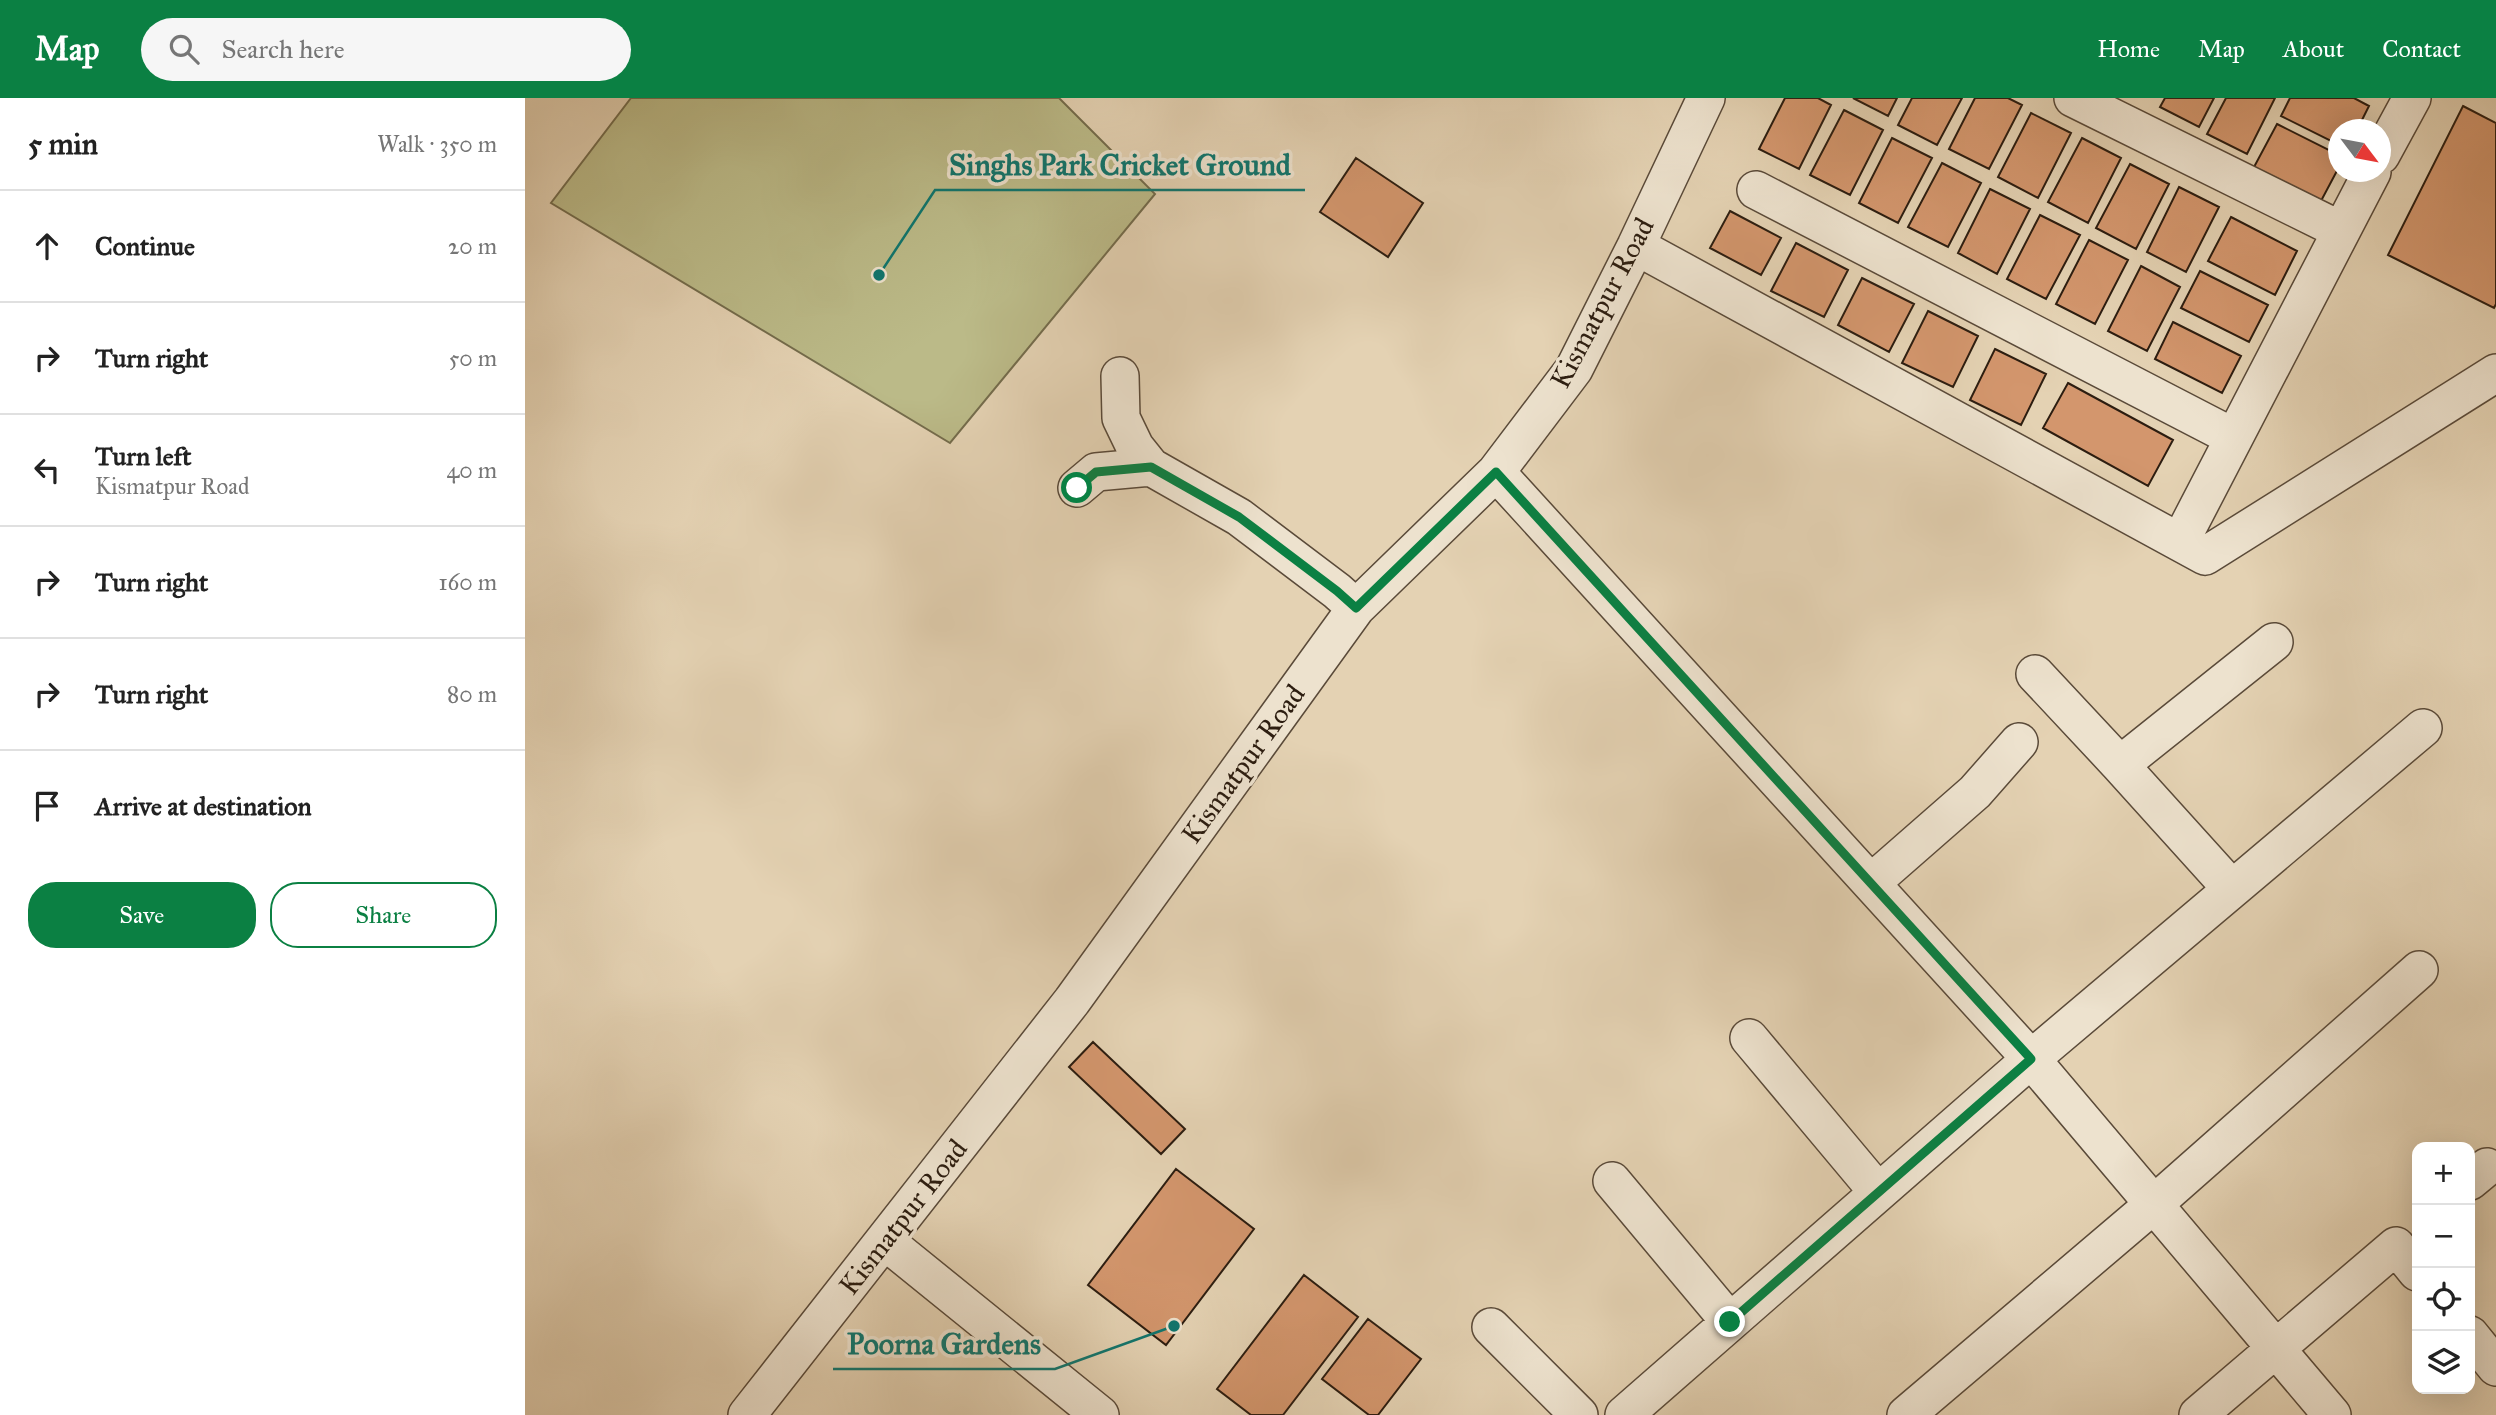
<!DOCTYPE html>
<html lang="en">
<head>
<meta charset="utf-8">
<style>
	body { margin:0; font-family:"IM FELL Great Primer",serif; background:#f6f6f6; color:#222 }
	.controls { position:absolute; right:21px; bottom:21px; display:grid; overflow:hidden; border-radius:14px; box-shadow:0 7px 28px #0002 }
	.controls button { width:63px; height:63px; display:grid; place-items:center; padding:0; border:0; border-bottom:2px solid #e0e0e0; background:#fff; color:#222; font:35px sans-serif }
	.compass { position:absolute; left:1803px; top:21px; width:63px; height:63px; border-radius:50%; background:#fff; box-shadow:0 7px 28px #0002; rotate:122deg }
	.stop { position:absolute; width:21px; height:21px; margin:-16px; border:5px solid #0b8043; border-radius:50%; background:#fff }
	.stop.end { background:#0b8043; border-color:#fff; box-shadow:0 2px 7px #0008 }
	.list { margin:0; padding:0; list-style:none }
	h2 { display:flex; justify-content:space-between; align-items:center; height:91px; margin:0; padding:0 28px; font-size:30px }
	h2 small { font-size:23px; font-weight:400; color:#767676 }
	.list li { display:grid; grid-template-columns:46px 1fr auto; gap:21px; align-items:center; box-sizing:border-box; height:112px; padding:0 28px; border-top:2px solid #e0e0e0 }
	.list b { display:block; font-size:26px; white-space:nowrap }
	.list p { margin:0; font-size:23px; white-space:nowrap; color:#767676 }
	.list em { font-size:23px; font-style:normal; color:#767676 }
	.actions { display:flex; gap:14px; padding:21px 28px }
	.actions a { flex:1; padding:16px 0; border:2px solid #0b8043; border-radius:28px; text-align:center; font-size:24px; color:#0b8043 }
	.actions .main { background:#0b8043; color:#fff }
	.icon { flex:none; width:38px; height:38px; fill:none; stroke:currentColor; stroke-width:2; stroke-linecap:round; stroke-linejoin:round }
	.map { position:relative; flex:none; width:1971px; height:1317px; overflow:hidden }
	header { display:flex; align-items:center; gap:42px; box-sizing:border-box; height:98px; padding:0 35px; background:#0b8043; color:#fff }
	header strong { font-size:33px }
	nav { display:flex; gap:38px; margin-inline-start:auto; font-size:24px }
	.search { width:490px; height:63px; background:#f6f6f6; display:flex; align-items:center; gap:18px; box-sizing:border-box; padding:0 24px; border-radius:38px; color:#767676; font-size:26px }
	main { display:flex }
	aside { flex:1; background:#fff }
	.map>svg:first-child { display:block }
	.green { fill:#bbba88; stroke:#746c4c; stroke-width:2 }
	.building { fill:#d3966d; stroke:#2c1d10; stroke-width:2 }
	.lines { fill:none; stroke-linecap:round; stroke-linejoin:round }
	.minor-casing { stroke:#5a4a39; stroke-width:40 }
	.minor { stroke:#ede2ce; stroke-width:37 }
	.route { stroke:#0b8043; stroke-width:9 }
	.labels { text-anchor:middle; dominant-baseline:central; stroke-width:7; stroke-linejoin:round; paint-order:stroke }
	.street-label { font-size:28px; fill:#2c1d10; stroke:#ede2ce }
	.leader { fill:none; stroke:#0f766e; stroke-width:2.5 }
	.callout-dot { fill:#0f766e; stroke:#ede2ce; stroke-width:2.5 }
	.callout-label { font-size:30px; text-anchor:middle; font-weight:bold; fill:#0f766e; stroke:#ede2ce; stroke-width:7; stroke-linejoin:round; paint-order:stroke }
</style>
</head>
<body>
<header>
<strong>Map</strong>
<div class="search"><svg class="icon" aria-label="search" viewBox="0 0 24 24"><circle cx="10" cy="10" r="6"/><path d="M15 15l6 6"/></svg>Search here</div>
<nav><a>Home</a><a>Map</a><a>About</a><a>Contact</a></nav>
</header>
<main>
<aside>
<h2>5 min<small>Walk · 350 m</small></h2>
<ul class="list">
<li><svg class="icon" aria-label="ahead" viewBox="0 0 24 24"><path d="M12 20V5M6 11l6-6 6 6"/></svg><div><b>Continue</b></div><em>20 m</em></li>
<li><svg class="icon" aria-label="right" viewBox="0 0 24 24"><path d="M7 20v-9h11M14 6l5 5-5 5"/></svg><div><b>Turn right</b></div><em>50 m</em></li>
<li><svg class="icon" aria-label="left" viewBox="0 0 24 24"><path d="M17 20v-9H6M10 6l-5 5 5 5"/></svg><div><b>Turn left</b><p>Kismatpur Road</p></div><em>40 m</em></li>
<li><svg class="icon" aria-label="right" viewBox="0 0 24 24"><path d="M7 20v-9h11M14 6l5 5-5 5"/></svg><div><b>Turn right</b></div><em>160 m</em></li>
<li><svg class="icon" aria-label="right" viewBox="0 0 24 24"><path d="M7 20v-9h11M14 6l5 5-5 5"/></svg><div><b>Turn right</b></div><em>80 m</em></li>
<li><svg class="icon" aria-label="arrive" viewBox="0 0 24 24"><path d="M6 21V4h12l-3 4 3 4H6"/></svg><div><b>Arrive at destination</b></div></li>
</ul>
<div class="actions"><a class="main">Save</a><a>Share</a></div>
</aside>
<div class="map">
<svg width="1971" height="1317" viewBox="0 0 1971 1317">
	<rect width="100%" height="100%" fill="#e4d2b3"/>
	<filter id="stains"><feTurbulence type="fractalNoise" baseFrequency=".00286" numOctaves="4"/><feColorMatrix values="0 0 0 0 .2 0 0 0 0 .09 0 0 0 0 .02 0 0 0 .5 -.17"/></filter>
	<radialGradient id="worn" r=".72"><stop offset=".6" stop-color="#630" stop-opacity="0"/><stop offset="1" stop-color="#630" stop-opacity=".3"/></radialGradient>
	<path class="green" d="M 106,0 L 534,0 L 630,96 L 425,345 L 26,105 Z"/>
	<path class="building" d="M 1260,0 L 1293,0 L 1306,7 L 1274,71 L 1234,51 Z
		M 1328,0 L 1372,0 L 1363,18 Z
		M 1387,0 L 1437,0 L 1412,47 L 1373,27 Z
		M 1450,0 L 1483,0 L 1497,7 L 1464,71 L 1424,51 Z
		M 1640,0 L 1689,0 L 1674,29 L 1635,9 Z
		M 1701,0 L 1750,0 L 1722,56 L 1682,36 Z
		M 1765,0 L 1829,0 L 1844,8 L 1832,32 L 1814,32 L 1814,47 L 1756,18 Z
		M 1938,8 L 1971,25 L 1971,206 L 1969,210 L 1863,157 Z
		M 1319,12 L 1358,32 L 1325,97 L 1285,77 Z
		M 1506,15 L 1546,35 L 1513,100 L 1473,79 Z
		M 1752,26 L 1814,57 L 1814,69 L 1796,103 L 1729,69 Z
		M 1367,40 L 1407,60 L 1373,125 L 1334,105 Z
		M 1557,40 L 1596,60 L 1563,125 L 1523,104 Z
		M 831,60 L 898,105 L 863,159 L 795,114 Z
		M 1417,65 L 1456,85 L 1423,149 L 1383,129 Z
		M 1605,66 L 1644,86 L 1611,151 L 1571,130 Z
		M 1654,89 L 1694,109 L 1661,174 L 1622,154 Z
		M 1465,91 L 1505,111 L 1472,176 L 1433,155 Z
		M 1205,113 L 1256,140 L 1236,177 L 1185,150 Z
		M 1515,117 L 1555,137 L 1521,201 L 1482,181 Z
		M 1706,119 L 1772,153 L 1750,197 L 1683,163 Z
		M 1564,142 L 1603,162 L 1570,226 L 1531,206 Z
		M 1271,145 L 1323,172 L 1299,219 L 1246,193 Z
		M 1616,168 L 1655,189 L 1622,253 L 1583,233 Z
		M 1675,173 L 1743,207 L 1724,244 L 1656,210 Z
		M 1337,180 L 1389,206 L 1364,254 L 1313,227 Z
		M 1403,213 L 1453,238 L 1428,289 L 1377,265 Z
		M 1648,224 L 1716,258 L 1697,295 L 1630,261 Z
		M 1470,251 L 1521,276 L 1496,327 L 1445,302 Z
		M 1543,285 L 1648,342 L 1623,388 L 1518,330 Z
		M 568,944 L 660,1031 L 636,1056 L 544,969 Z
		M 651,1071 L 729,1131 L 641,1247 L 563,1187 Z
		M 779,1177 L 833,1219 L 758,1317 L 726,1317 L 692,1291 Z
		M 843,1221 L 896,1261 L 853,1317 L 844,1317 L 797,1281 Z"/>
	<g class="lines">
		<g class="minor-casing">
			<path id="minor" d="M 1548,0 L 1815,132
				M 1856,57 L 1887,0
				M 1231,92 L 1708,339
				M 1111,148 L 1680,458 L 1971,275
				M 595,278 L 596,320 L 610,349 L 626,369
				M 971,374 L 1506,961 L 1807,1317
				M 552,390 L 571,374 L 626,369 L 714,419 L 812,493 L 831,510
				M 1655,444 L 1847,74
				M 1510,576 L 1595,667 L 1707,791
				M 1595,667 L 1749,544
				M 1346,785 L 1450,694 L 1494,644
				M 1224,940 L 1353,1094
				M 1087,1083 L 1205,1224
				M 1945,1083 L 1962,1069
				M 360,1143 L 575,1317
				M 966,1229 L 1054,1317
				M 1945,1237 L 1971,1269
				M 222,1317 L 547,903 L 831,510 L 971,374 L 1049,271 L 1111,148 L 1181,0
				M 1099,1317 L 1506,961 L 1898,630
				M 1381,1317 L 1628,1107 L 1894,872
				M 1673,1317 L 1871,1148 L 1892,1174"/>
		</g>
		<use href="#minor" class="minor"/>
	</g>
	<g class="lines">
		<path class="route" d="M 552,390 L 571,374 L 626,369 L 714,419 L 812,493 L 831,510 L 971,374 L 1506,961 L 1205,1224"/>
	</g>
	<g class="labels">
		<g class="street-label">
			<text transform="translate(1077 205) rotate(-62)">Kismatpur Road</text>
			<text transform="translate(718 666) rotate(-54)">Kismatpur Road</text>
			<text transform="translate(378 1119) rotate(-52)">Kismatpur Road</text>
		</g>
	</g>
	<path class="leader" d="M354 177L410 92H780M649 1228L530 1271H308"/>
	<g class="callout-dot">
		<circle cx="354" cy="177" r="7"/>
		<circle cx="649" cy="1228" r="7"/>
	</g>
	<g class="callout-label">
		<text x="595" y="77">Singhs Park Cricket Ground</text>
		<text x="419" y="1256">Poorna Gardens</text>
	</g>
	<rect width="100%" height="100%" filter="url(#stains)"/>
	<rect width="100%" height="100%" fill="url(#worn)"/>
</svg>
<div class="controls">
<button>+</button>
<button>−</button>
<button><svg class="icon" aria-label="locate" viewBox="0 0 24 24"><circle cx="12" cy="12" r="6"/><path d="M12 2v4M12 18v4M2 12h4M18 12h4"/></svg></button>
<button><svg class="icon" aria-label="layers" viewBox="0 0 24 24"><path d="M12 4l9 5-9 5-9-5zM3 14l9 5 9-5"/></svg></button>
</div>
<svg class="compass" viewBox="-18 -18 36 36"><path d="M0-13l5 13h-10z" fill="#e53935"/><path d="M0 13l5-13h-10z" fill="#767676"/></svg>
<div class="stop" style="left:552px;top:390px"></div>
<div class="stop end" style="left:1205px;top:1224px"></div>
</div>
</main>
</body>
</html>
